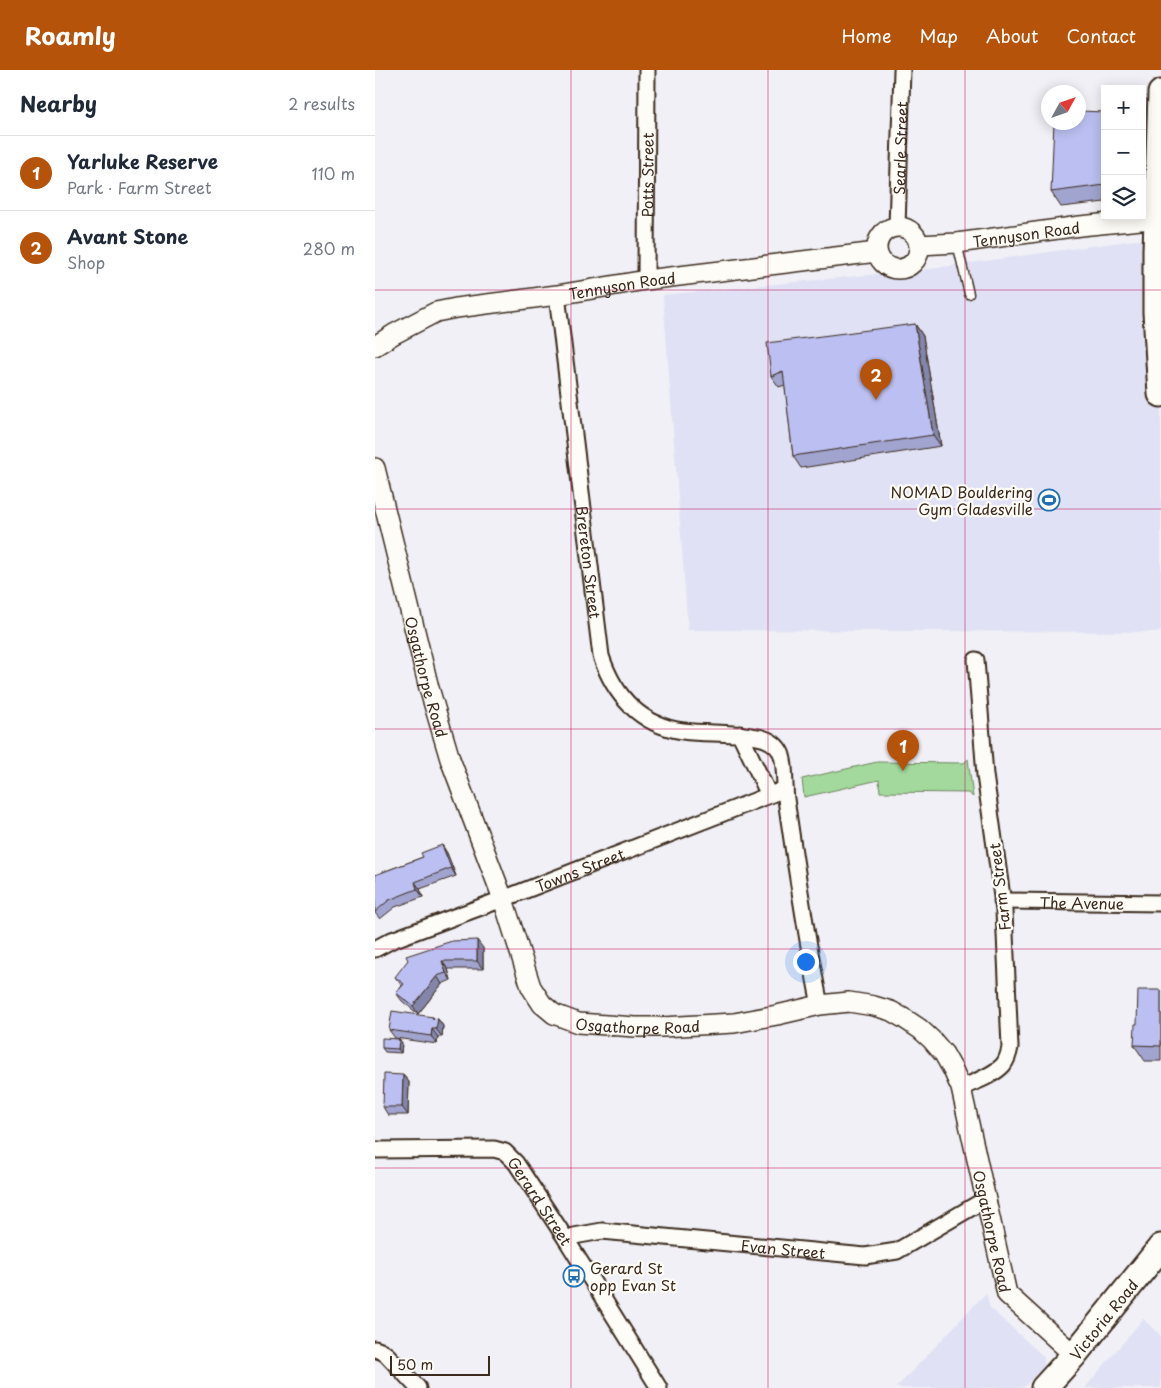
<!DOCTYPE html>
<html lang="en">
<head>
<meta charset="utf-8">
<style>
	body { margin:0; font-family:"Playpen Sans",sans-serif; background:#f2f2f3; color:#1f2937 }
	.controls { position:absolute; right:15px; top:15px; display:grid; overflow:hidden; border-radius:0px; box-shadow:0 2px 12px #0003 }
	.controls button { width:45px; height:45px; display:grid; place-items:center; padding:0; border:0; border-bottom:1px solid #e0e1e3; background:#fff; color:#1f2937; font:25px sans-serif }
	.compass { position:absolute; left:666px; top:15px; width:45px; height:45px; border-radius:50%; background:#fff; box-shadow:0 2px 12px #0003; rotate:50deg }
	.scale { position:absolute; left:15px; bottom:12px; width:100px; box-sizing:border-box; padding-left:5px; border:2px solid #3b2a1e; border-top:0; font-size:14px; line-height:18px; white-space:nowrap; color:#3b2a1e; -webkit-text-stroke:4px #fdfcf7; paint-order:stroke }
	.you { position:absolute; left:430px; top:891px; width:18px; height:18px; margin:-12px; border:4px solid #fff; border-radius:50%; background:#1a73e8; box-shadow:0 0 0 8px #1a73e833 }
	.badge { display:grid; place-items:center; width:32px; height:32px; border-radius:50%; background:#b45309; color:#fff; font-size:16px; font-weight:700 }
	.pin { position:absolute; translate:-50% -41px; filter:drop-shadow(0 1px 2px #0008) }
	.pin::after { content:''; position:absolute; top:26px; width:18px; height:15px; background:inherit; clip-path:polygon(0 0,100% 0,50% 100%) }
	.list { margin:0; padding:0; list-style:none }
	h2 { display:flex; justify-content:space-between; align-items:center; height:65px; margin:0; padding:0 20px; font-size:21px }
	h2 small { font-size:16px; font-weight:400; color:#747a83 }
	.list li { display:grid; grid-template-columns:32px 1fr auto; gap:15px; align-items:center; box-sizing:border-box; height:75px; padding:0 20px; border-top:1px solid #e0e1e3 }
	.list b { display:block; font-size:19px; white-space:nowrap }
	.list p { margin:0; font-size:16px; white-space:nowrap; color:#747a83 }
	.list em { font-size:16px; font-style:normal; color:#747a83 }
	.icon { flex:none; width:28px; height:28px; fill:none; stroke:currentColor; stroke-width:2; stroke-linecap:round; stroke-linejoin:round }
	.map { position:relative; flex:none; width:786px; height:1318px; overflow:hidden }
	header { display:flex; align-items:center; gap:30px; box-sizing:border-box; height:70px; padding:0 25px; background:#b45309; color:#fff }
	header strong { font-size:24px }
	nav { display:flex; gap:28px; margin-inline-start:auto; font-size:18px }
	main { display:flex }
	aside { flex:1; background:#fff }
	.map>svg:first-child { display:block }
	.built { fill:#e0e1f4 }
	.green { fill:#a3d99d; stroke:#6f825e }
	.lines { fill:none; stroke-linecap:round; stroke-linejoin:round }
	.service-casing { stroke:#3b2a1e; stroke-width:11 }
	.minor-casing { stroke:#3b2a1e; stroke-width:19 }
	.tertiary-casing { stroke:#3b2a1e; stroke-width:22 }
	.trunk-casing { stroke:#3b2a1e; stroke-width:29 }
	.service { stroke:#fdfcf7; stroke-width:8 }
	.minor { stroke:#fdfcf7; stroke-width:15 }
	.tertiary { stroke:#fdfcf7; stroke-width:19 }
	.trunk { stroke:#fdfcf7; stroke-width:25 }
	.wall { fill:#a1a4cf; stroke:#3b2a1e }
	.shaded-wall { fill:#8386a9; stroke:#3b2a1e }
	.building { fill:#bbbff1; stroke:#3b2a1e }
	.grid { fill:none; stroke:#c2185b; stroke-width:1; stroke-opacity:0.55 }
	.labels { text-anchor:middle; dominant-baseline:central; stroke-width:4.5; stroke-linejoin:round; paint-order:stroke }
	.street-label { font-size:15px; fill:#3b2a1e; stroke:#fdfcf7 }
	.poi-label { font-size:15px; fill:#3b2a1e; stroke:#fdfcf7; text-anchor:end }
</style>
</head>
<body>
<header>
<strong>Roamly</strong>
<nav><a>Home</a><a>Map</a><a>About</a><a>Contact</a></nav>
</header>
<main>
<aside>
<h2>Nearby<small>2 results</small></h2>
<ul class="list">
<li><span class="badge">1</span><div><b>Yarluke Reserve</b><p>Park · Farm Street</p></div><em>110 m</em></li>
<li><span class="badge">2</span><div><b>Avant Stone</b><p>Shop</p></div><em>280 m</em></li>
</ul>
</aside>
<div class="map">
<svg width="786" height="1318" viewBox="0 0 786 1318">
	<rect width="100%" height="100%" fill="#f0f0f6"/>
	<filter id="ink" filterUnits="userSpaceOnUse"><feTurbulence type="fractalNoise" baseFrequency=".02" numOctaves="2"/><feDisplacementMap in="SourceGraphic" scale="10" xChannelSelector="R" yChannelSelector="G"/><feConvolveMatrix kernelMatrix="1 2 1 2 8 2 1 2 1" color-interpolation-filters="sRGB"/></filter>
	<g filter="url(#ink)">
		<path class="built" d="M 786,168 L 786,562 L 313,560 L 288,225 L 554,199 L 752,171 Z
			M 611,1223 L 615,1238 L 669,1287 L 669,1296 L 648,1318 L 521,1318 Z
			M 768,1249 L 786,1266 L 786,1318 L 710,1318 Z"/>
		<path class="green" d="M 593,689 L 598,727 L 593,723 L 505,722 L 504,710 L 429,727 L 427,709 L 502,692 L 589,693 Z"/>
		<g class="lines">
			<g class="service-casing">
				<path id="service" d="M 582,173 L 594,224"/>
			</g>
			<g class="minor-casing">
				<g id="minor">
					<path id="s1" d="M 522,157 L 527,0"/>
					<path id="s2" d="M 271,210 L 272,0"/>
					<path id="s3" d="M 182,225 L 226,586 C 239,625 265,655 308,661 C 330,664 353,662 376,666 C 387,667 399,671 405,681 C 411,690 409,717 411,729 C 421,798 431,867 445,935"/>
					<path d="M 365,664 L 394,725"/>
					<path id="s4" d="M 627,831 L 786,833"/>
					<path id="s5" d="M 0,879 L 17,870 L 133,827 L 410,719"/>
					<path d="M 586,1018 C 599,1012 618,1006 628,995 C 632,990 634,983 635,977 L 629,841 L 610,705 L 601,590"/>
					<path id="s6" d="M 0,1080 L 119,1079 L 130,1082 L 141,1093 L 191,1169 L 284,1318"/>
					<path id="s7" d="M 191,1169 L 199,1166 L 227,1161 L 490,1186 L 522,1181 L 611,1129"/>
					<path d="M 0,1279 L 8,1282 L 12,1285 L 43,1318"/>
				</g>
			</g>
			<g class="tertiary-casing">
				<g id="tertiary">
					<circle cx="523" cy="178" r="21"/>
					<path id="s8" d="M 544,175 L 582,173 L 705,156 L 786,148"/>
					<path id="s9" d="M 0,276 L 19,264 L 61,242 L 81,238 L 182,225 L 271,210 L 502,182"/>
					<path id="s10" d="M 0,398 L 54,618 L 75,689 L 128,829 L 156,917 L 167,934 L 179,944 L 203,953 L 260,957 L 287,957 L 359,953 L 402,945 L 445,935 L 474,932 L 499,936 L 516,941 L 530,949 L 545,959 L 557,970 L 569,984 L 578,1000 L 586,1018 L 632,1224 L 699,1285"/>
				</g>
			</g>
			<g class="trunk-casing">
				<g id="trunk">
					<path d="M 786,23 L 781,180 L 781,242 L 786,324"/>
					<path id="s11" d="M 669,1318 L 699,1285 L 786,1177"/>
				</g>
			</g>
			<use href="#service" class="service"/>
			<use href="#minor" class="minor"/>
			<use href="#tertiary" class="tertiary"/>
			<use href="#trunk" class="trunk"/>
		</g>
		<path class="wall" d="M 730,42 L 730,132 L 686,137 L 676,122 Z
			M 540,254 L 548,266 L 566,376 L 426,398 L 418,386 L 410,315 L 404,317 L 396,306 Z
			M 67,775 L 72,783 L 81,806 L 45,819 L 48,827 L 20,837 L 5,849 L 0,843 L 0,805 L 48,787 Z
			M 108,878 L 108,899 L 73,899 L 76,910 L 67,914 L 43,944 L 27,931 L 21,923 L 27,916 L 20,907 Z
			M 786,920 L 786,991 L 770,991 L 759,975 Z
			M 58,947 L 58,948 L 63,949 L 68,956 L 67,967 L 63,967 L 62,974 L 20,968 L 14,960 Z
			M 24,969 L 27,973 L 26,983 L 10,982 L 7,978 Z
			M 28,1005 L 34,1012 L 33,1045 L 13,1045 L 8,1037 Z"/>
		<path class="shaded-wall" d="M 540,254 L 548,266 L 566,376 L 558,365 Z
			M 67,775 L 72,783 L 81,806 L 76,798 Z
			M 40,812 L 45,819 L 48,827 L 42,819 Z
			M 102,870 L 108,878 L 108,899 L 102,891 Z
			M 67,891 L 73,899 L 76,910 L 71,903 Z
			M 62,906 L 67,914 L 43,944 L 38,936 Z
			M 58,947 L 62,954 L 63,949 L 68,956 L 67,967 L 61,959 Z
			M 57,959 L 63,967 L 62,974 L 56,966 Z
			M 24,969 L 27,973 L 26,983 L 23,979 Z
			M 28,1005 L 34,1012 L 33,1045 L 27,1037 Z"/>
		<path class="building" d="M 704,41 L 730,42 L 730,115 L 676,122 L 679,52 L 704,52 Z
			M 540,254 L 558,365 L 418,386 L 408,301 L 396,306 L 392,273 Z
			M 67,775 L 76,798 L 40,812 L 42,819 L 14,830 L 0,842 L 0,805 L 48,787 L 46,783 Z
			M 102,870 L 102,891 L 67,891 L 71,903 L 62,906 L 38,936 L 21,923 L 29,914 L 20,907 L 33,890 L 31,886 L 77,871 Z
			M 763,920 L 786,920 L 786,976 L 759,975 L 760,954 L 762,954 Z
			M 17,941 L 58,947 L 57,948 L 63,949 L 61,959 L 57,959 L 56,966 L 14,960 Z
			M 7,968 L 24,969 L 23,979 L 7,978 Z
			M 9,1004 L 28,1005 L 27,1037 L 8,1037 Z"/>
	</g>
	<path class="grid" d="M 196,0 L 196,1318M 393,0 L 393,1318M 590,0 L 590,1318M 0,220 L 786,220M 0,439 L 786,439M 0,659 L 786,659M 0,879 L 786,879M 0,1098 L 786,1098"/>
	<defs>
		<g id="stadium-ring" transform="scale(1.125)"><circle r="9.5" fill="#fdfcf7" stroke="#1f6fb2" stroke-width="1.5"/><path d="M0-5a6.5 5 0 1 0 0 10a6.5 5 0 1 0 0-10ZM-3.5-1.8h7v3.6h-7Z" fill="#1f6fb2"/></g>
		<g id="bus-ring" transform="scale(1.125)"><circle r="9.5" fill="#fdfcf7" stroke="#1f6fb2" stroke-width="1.5"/><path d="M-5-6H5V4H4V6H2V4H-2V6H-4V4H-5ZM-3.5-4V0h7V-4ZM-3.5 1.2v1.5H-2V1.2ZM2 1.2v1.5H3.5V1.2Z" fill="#1f6fb2"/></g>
	</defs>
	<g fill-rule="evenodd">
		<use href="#stadium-ring" x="674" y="430"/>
		<use href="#bus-ring" x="199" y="1206"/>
	</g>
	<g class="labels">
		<g class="street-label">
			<text stroke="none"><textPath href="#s1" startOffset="79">Searle Street</textPath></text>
			<text stroke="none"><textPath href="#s2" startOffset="105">Potts Street</textPath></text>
			<text stroke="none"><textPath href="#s8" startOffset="108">Tennyson Road</textPath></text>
			<text stroke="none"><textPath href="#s9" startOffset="258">Tennyson Road</textPath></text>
			<text stroke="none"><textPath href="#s3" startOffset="269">Brereton Street</textPath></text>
			<text stroke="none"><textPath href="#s10" startOffset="215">Osgathorpe Road</textPath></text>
			<text stroke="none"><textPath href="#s5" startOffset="220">Towns Street</textPath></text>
			<text transform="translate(624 817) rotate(-97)">Farm Street</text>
			<text stroke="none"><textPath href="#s4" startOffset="80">The Avenue</textPath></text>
			<text stroke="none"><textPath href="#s10" startOffset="664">Osgathorpe Road</textPath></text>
			<text stroke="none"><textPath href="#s6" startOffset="191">Gerard Street</textPath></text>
			<text stroke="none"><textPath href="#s10" startOffset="1174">Osgathorpe Road</textPath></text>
			<text stroke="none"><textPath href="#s7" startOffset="219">Evan Street</textPath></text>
			<text stroke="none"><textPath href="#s11" startOffset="91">Victoria Road</textPath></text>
		</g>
		<g class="poi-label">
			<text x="658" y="421">NOMAD Bouldering<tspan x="658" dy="17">Gym Gladesville</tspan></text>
			<text x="215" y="1197" text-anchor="start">Gerard St<tspan x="215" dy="17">opp Evan St</tspan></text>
		</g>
	</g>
</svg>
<div class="controls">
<button>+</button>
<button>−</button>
<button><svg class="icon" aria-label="layers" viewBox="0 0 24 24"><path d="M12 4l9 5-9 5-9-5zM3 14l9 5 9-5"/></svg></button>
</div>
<svg class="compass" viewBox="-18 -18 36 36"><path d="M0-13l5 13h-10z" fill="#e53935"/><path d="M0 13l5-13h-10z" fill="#747a83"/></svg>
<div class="scale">50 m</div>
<div class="you"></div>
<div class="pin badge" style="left:528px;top:701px">1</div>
<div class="pin badge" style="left:501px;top:330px">2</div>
</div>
</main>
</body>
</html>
